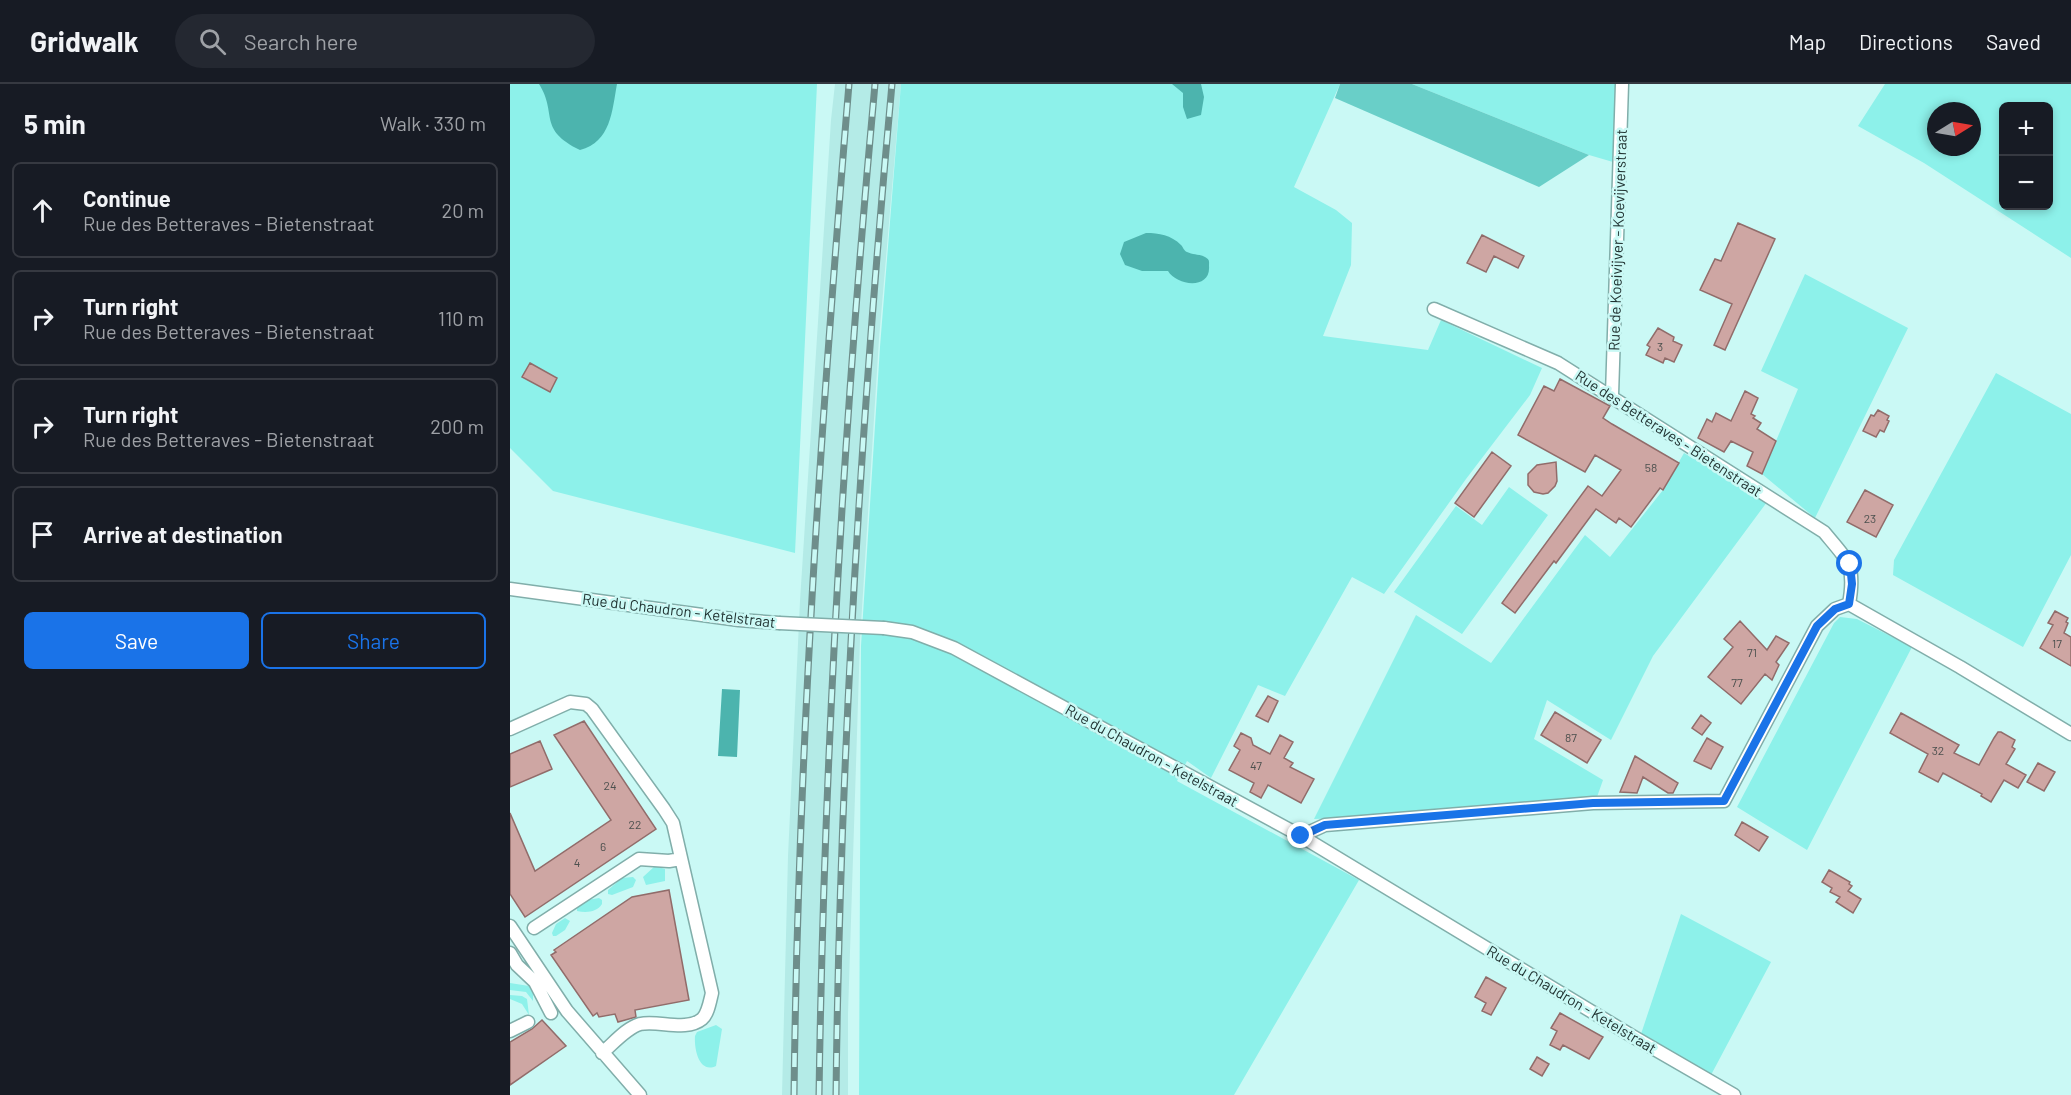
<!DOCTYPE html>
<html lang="en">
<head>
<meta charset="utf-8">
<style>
	body { margin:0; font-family:Barlow,sans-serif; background:#242831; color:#f1f3f6 }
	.controls { position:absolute; right:18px; top:18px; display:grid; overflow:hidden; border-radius:9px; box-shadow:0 3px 9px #0003 }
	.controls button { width:54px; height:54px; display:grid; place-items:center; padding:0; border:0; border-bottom:2px solid #363941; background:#171b24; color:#f1f3f6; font:30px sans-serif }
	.compass { position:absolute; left:1417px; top:18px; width:54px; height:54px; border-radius:50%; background:#171b24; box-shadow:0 3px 9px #0003; rotate:79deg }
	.stop { position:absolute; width:18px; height:18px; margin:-14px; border:4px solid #1a73e8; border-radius:50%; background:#fff }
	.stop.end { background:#1a73e8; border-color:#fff; box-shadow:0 2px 6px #0008 }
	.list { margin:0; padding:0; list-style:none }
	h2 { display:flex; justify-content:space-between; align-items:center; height:78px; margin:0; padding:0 24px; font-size:26px }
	h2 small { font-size:20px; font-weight:400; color:#9ea1a6 }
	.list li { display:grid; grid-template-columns:39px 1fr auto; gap:18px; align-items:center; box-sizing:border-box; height:96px; margin:0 12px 12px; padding:0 12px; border:2px solid #363941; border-radius:9px }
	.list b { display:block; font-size:22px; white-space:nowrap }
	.list p { margin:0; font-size:20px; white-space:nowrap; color:#9ea1a6 }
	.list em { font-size:20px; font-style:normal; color:#9ea1a6 }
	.actions { display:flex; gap:12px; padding:18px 24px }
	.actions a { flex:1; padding:14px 0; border:2px solid #1a73e8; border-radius:9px; text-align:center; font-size:21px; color:#1a73e8 }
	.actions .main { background:#1a73e8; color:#fff }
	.icon { flex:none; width:33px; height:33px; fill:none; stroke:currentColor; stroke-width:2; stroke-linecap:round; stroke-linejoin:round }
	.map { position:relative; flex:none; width:1561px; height:1011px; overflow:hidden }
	header { display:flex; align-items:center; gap:36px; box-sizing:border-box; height:84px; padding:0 30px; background:#171b24; border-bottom:2px solid #363941 }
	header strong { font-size:28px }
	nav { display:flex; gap:33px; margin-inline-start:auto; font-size:21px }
	.search { width:420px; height:54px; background:#242831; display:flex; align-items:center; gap:15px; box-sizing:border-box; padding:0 21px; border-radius:33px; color:#9ea1a6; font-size:22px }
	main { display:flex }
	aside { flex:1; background:#171b24 }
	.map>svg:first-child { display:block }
	.built { fill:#b4ebe7 }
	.green { fill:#8df1ea; fill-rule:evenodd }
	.forest { fill:#69cfc8 }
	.water { fill:#4cb4ae }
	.building { fill:#cea6a3; stroke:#916c6a; stroke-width:1.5 }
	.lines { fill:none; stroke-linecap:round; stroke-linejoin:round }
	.street-casing { stroke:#81aeaa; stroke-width:15 }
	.street { stroke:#fff; stroke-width:12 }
	.rail-casing { stroke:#6e8e8b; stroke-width:7 }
	.rail { stroke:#caf9f5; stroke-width:4.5; stroke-dasharray:14; stroke-linecap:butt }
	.street-bridge-casing { stroke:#81aeaa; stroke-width:15; stroke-linecap:butt }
	.street-bridge { stroke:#fff; stroke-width:12 }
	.route { stroke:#1a73e8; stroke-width:8 }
	.labels { text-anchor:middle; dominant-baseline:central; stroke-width:5; stroke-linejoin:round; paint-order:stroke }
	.number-label { font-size:12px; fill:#4c504e }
	.street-label { font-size:15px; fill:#213332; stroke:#caf9f5 }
</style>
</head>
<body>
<header>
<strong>Gridwalk</strong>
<div class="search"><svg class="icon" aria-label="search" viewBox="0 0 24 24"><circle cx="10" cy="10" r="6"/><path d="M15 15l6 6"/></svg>Search here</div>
<nav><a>Map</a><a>Directions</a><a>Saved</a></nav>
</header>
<main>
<aside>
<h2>5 min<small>Walk · 330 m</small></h2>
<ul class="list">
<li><svg class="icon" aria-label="ahead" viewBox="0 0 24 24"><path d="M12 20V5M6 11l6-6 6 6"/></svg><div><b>Continue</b><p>Rue des Betteraves - Bietenstraat</p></div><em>20 m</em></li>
<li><svg class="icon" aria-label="right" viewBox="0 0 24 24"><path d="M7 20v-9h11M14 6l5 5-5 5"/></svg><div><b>Turn right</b><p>Rue des Betteraves - Bietenstraat</p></div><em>110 m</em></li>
<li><svg class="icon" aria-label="right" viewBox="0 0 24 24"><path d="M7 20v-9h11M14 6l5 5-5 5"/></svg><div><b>Turn right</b><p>Rue des Betteraves - Bietenstraat</p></div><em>200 m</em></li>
<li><svg class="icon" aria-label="arrive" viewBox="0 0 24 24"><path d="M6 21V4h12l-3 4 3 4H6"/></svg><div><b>Arrive at destination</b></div></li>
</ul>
<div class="actions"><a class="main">Save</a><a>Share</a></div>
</aside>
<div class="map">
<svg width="1561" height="1011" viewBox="0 0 1561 1011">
	<rect width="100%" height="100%" fill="#caf9f5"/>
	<path class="built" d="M 325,0 L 391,0 L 369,255 L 350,556 L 338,930 L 338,1011 L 272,1011 L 278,772 L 290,517 L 321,36 Z"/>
	<path class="green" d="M 0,0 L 307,0 L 285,469 L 43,407 L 0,364 Z
		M 391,0 L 830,0 L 784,103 L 826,126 L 842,139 L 841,181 L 813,252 L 918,266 L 931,236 L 1032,284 L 1020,311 L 956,395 L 874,510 L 842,493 L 775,612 L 748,601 L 701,694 L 677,677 L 667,697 L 849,796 L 724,1011 L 349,1011 L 351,562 L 370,263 Z
		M 902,0 L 1107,0 L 1103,78 L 1079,71 Z
		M 1375,0 L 1561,0 L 1561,174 L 1414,79 L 1348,42 ZM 1494,22 L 1538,22 L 1538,122 L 1494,122 ZM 1426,27 L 1462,27 L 1462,63 L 1426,63 Z
		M 1295,190 L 1398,244 L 1305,434 L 1252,390 L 1288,305 L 1251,287 Z
		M 1486,289 L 1561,330 L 1561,471 L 1513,563 L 1383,491 L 1384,476 Z
		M 1174,369 L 1257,418 L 1143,572 L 1101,656 L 1037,616 L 1024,655 L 1093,696 L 1087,713 L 867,733 L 804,735 L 906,531 L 981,579 L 1075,451 L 1100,473 L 1153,406 Z
		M 999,403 L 1038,431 L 952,550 L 884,508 L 946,422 L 972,441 Z
		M 1330,533 L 1347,535 L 1402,563 L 1297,766 L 1227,723 L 1324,539 Z
		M 145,782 L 155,785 L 155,797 L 136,801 L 133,793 Z
		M 123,793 L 126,796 L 123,803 L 102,811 L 98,810 L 98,806 L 112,794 Z
		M 89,814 L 92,816 L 92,820 C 87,828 77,829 67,827 L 67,823 L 77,816 Z
		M 1171,830 L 1261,878 L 1201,991 L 1131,950 Z
		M 55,834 L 60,837 L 55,846 L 46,852 L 43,852 L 42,849 L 46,840 Z
		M 0,899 L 19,902 L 23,907 L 23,917 L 16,908 L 0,906 Z
		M 0,911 L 12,912 L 17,915 L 19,931 L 12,920 L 0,915 Z
		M 206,941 L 212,945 L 206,982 C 189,990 184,965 185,952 L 187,948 Z"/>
	<path class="forest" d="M 830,0 L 902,0 L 1079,71 L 1029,103 L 825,14 Z"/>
	<path class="water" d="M 29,0 L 107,0 C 102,27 101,58 70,66 C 27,45 48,30 29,0 Z
		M 662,0 L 691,0 L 694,13 L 691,31 L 677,35 L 673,23 L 673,9 Z
		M 636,149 C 649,149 661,151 671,161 C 673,163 674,167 677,168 C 683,171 690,170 695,173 C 700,176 699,177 699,182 C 701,206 667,202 658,187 L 632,187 L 615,181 L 610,170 L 614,158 Z
		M 212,605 L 230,606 L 227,673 L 208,672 Z"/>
	<path class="building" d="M 1228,139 L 1265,155 L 1215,266 L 1204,261 L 1222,220 L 1190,206 L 1205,175 L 1211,177 Z
		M 972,151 L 1014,172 L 1008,184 L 984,172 L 976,188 L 957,179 Z
		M 1148,244 L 1164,253 L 1163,257 L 1172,261 L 1164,278 L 1155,274 L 1153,279 L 1136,271 L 1140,263 L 1137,261 Z
		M 20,279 L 47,294 L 40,308 L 12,293 Z
		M 1050,295 L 1100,322 L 1093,334 L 1102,340 L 1169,379 L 1153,406 L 1150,404 L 1121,443 L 1109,434 L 1106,439 L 1086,425 L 1046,479 L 1044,477 L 1005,529 L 992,519 L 1078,402 L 1092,412 L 1111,386 L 1085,371 L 1075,388 L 1008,351 L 1034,302 L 1044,307 Z
		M 1235,307 L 1248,314 L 1241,330 L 1245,332 L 1243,334 L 1251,339 L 1247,345 L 1266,357 L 1252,390 L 1237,382 L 1243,368 L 1221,357 L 1214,368 L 1188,354 L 1197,335 L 1202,338 L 1206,329 L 1221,337 Z
		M 1368,326 L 1379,332 L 1377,336 L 1379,337 L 1374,348 L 1370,346 L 1366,353 L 1353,347 L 1361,331 L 1364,332 Z
		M 982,368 L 1001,382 L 964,433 L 945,419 Z
		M 1046,378 L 1047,397 L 1045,402 L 1038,409 L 1033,410 L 1024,408 L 1018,401 L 1018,390 L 1027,381 Z
		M 1355,406 L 1383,421 L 1366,453 L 1337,438 Z
		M 1545,527 L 1558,534 L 1556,538 L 1558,539 L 1554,549 L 1561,553 L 1561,582 L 1530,564 L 1543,541 L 1538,539 Z
		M 1230,537 L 1257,566 L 1266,552 L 1279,559 L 1266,578 L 1269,581 L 1262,596 L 1255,590 L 1231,620 L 1198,593 L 1223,563 L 1214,555 Z
		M 758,612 L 768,617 L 758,638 L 746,632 Z
		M 1045,628 L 1091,656 L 1077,679 L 1031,651 Z
		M 1391,629 L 1449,661 L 1444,669 L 1469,681 L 1484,654 L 1488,648 L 1491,648 L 1505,656 L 1502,663 L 1505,665 L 1496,680 L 1516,691 L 1508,704 L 1494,696 L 1481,718 L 1471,712 L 1472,710 L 1433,689 L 1428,698 L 1409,688 L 1418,670 L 1380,649 Z
		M 1191,631 L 1201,639 L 1192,651 L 1182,644 Z
		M 74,637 L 146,745 L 15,833 L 0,810 L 0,729 L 25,787 L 101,736 L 44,651 Z
		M 731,649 L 741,654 L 743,661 L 760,670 L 770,651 L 783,658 L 774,674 L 783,679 L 780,683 L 804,695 L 791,719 L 758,701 L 751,714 L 740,708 L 744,699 L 719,686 L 730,666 L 724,662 Z
		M 1197,654 L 1213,663 L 1201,685 L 1184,677 Z
		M 30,657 L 42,685 L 0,703 L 0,670 Z
		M 1125,672 L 1168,699 L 1163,709 L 1158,709 L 1133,693 L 1127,709 L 1110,708 Z
		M 1528,679 L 1545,688 L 1534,707 L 1517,698 Z
		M 1232,738 L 1258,753 L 1249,767 L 1225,751 Z
		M 1319,786 L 1340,798 L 1339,800 L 1342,802 L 1338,807 L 1351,815 L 1343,829 L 1326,818 L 1330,813 L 1320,808 L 1322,804 L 1312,798 Z
		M 159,806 L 179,916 L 125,926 L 126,933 L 108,938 L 105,930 L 89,933 L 87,929 L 83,932 L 41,871 L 46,868 L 44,866 L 122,813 Z
		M 976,893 L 996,904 L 981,931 L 972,927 L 976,919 L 965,913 Z
		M 1050,929 L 1093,953 L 1079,975 L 1053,961 L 1050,966 L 1040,961 L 1047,947 L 1041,944 Z
		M 32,936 L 56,962 L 0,1001 L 0,958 L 22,945 Z
		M 1027,973 L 1039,980 L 1032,992 L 1020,985 Z"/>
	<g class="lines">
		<g class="street-casing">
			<path id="street" d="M 924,225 L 1048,279 L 1314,448 C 1338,477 1346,481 1339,520 L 1450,583 L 1561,650
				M 1102,311 L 1112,0
				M 0,505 L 229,536 L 269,539
				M 374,544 L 402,548 L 444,564 L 791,752 L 1122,952 L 1224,1011
				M 0,645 L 60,618 L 76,620 L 82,625 L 154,725 L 163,739 L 202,909 C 200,917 198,930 192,935 C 176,948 149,936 130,940 C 116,944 103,960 92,969
				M 791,752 L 815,741 L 1083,719 L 1214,717 L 1307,542 L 1325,525 L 1339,520
				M 0,842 L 57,927 L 130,1011
				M 24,844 L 129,775 L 159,777 L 171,775
				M 0,869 L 7,881 L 25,898 L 41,929
				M 0,947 L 18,938"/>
		</g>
		<use href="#street" class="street"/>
		<g class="rail-casing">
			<path id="rail" d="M 284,1011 C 288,673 311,337 339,0
				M 309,1011 C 314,673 334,336 365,0
				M 326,1011 C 330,673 351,336 382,0"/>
		</g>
		<use href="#rail" class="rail"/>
		<g class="street-bridge-casing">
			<path id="street-bridge" d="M 269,539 L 374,544"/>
		</g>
		<use href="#street-bridge" class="street-bridge"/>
	</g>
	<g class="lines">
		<path class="route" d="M 791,752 L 815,741 L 1083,719 L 1214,717 L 1307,542 L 1325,525 L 1339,520 L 1342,500 L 1340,480"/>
	</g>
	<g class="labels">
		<g class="number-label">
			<text x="1150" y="262">3</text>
			<text x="1141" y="383">58</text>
			<text x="1360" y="434">23</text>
			<text x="1547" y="559">17</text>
			<text x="1242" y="568">71</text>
			<text x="1227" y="598">77</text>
			<text x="1061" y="653">87</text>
			<text x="1428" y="666">32</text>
			<text x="746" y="681">47</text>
			<text x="100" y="701">24</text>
			<text x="125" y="740">22</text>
			<text x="93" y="762">6</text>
			<text x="67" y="778">4</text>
		</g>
		<g class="street-label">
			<text transform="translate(1107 156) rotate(-88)">Rue de Koeivijver - Koevijverstraat</text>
			<text transform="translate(1159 349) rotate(33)">Rue des Betteraves - Bietenstraat</text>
			<text transform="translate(169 526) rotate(7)">Rue du Chaudron - Ketelstraat</text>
			<text transform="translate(642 671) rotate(29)">Rue du Chaudron - Ketelstraat</text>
			<text transform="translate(1062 915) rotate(31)">Rue du Chaudron - Ketelstraat</text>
		</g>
	</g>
</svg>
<div class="controls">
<button>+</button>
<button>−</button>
</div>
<svg class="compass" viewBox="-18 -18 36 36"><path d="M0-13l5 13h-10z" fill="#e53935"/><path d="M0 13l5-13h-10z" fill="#9ea1a6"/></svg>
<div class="stop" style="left:1340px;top:480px"></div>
<div class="stop end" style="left:791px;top:752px"></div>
</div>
</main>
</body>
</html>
